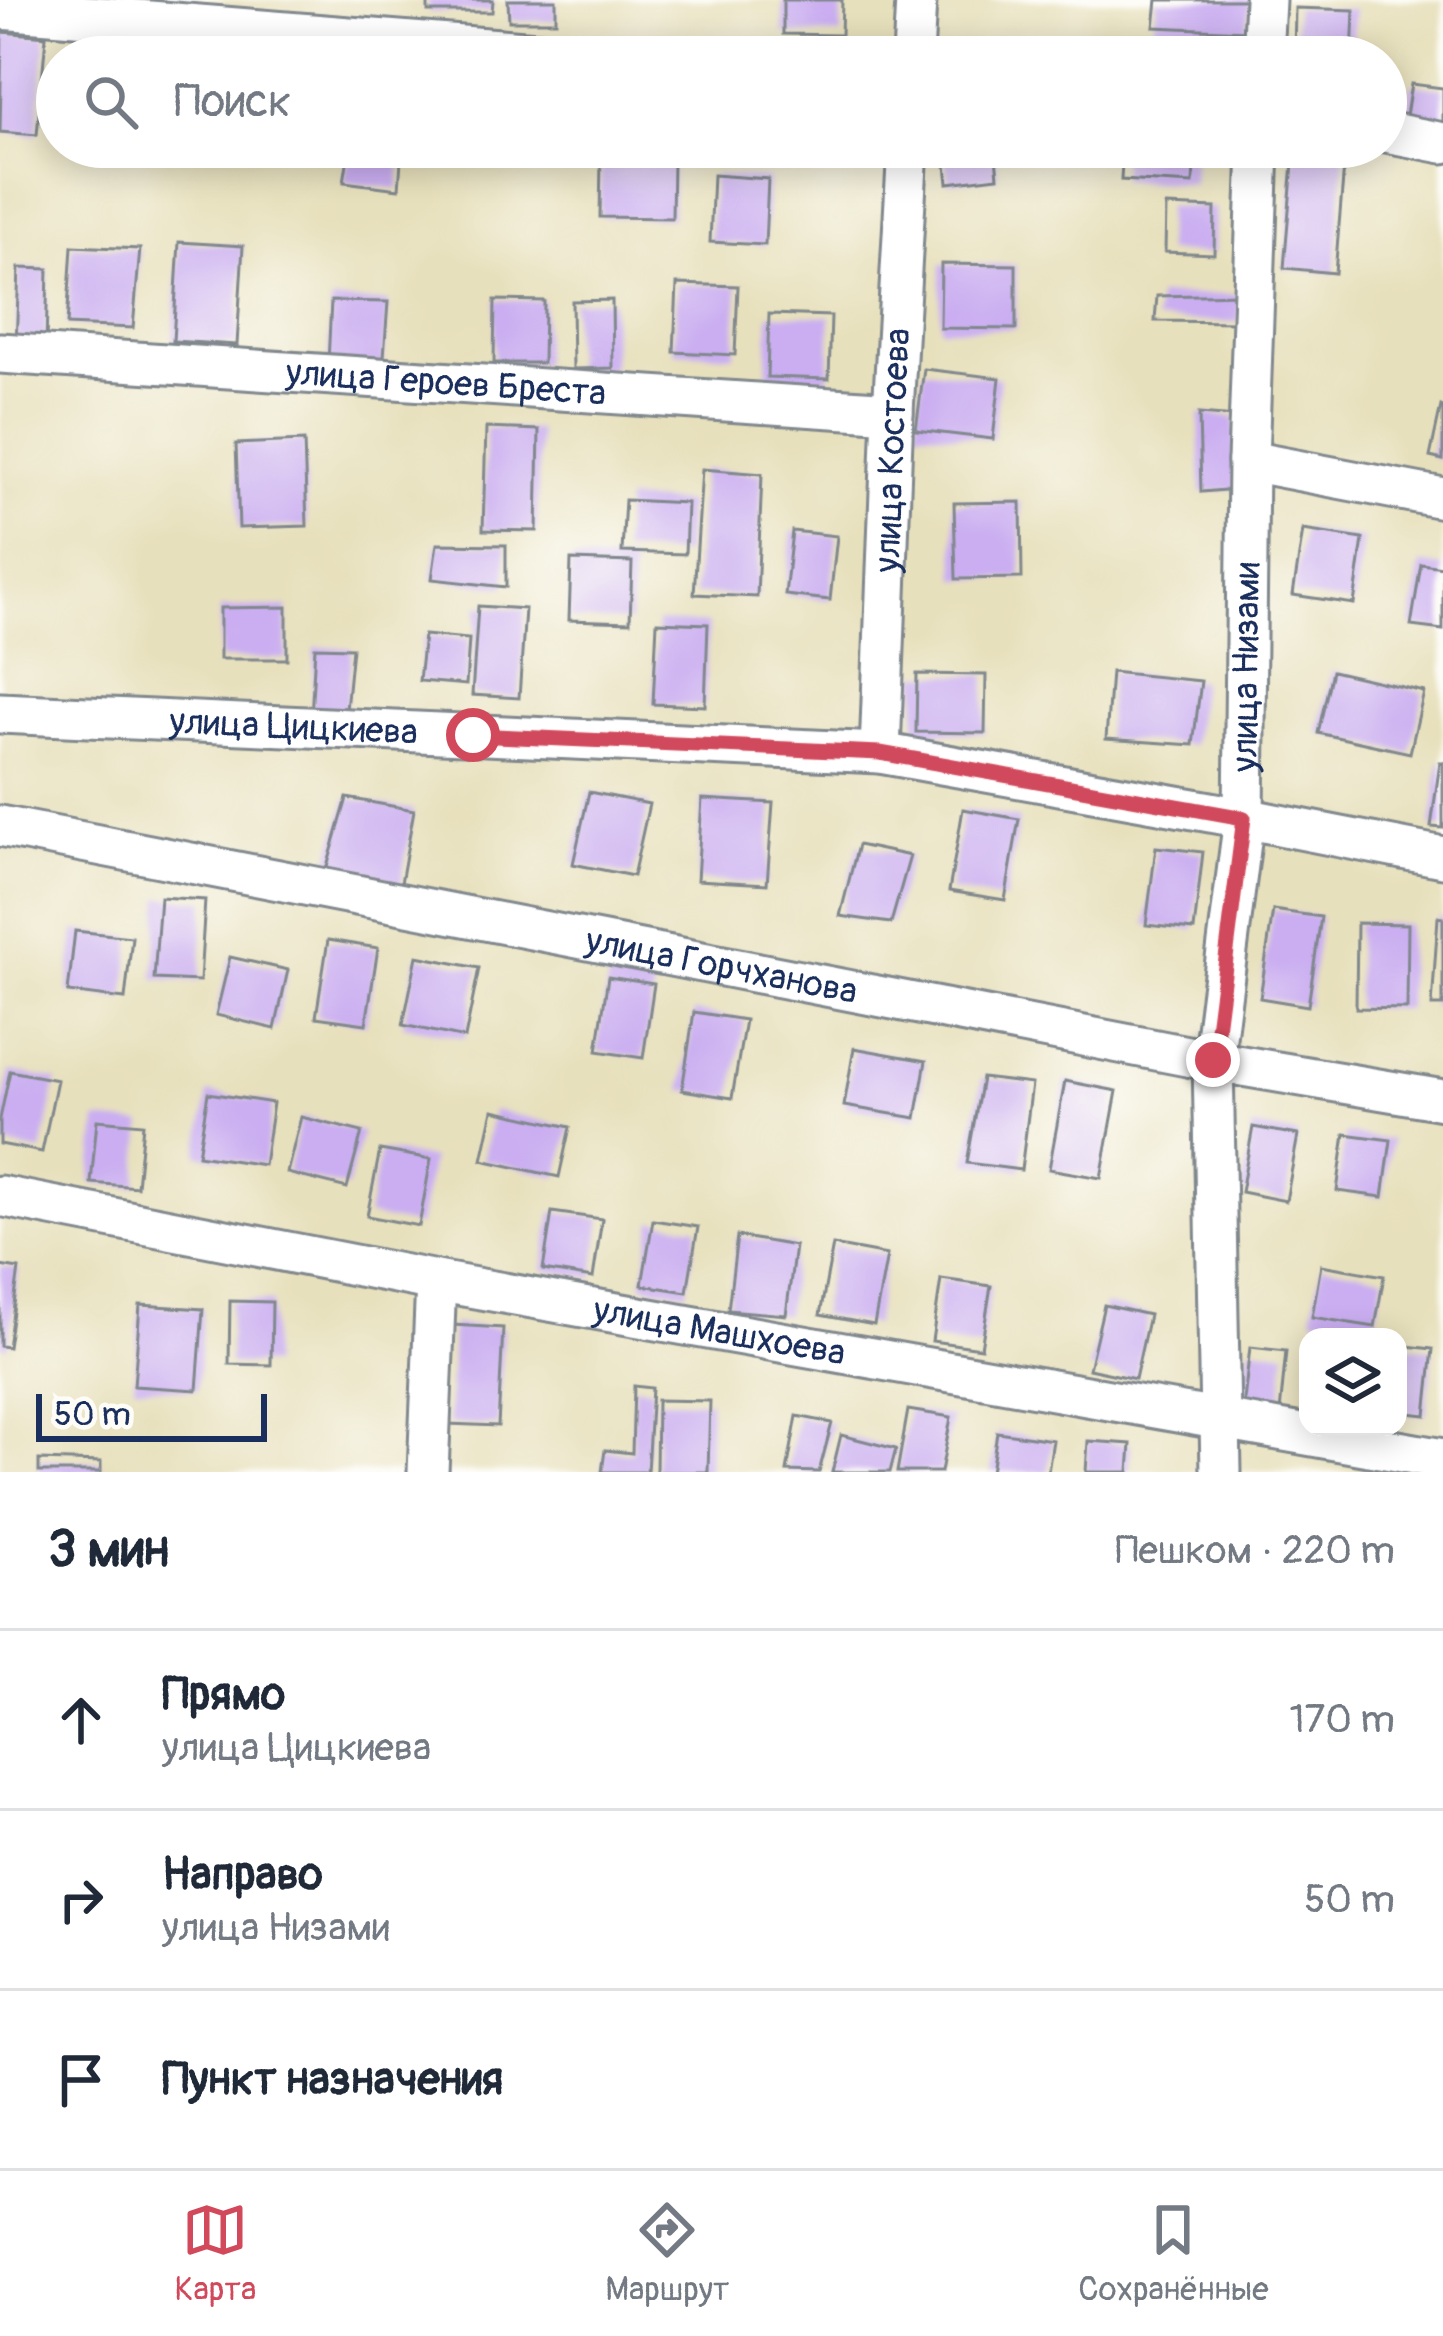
<!DOCTYPE html>
<html lang="ru">
<head>
<meta charset="utf-8">
<style>
	body { margin:0; font-family:Pangolin,sans-serif; background:#f2f2f3; color:#1f2937 }
	.controls { position:absolute; right:36px; bottom:36px; display:grid; overflow:hidden; border-radius:24px; box-shadow:0 6px 30px #0003 }
	.controls button { width:108px; height:108px; display:grid; place-items:center; padding:0; border:0; border-bottom:3px solid #e0e1e3; background:#fff; color:#1f2937; font:60px sans-serif }
	.scale { position:absolute; left:36px; bottom:30px; width:231px; box-sizing:border-box; padding-left:12px; border:6px solid #1b2f5e; border-top:0; font-size:33px; line-height:42px; white-space:nowrap; color:#1b2f5e; -webkit-text-stroke:9px #fdfcf7; paint-order:stroke }
	.stop { position:absolute; width:36px; height:36px; margin:-27px; border:9px solid #d1495b; border-radius:50%; background:#fff }
	.stop.end { background:#d1495b; border-color:#fff; box-shadow:0 3px 12px #0008 }
	.list { margin:0; padding:0; list-style:none }
	h2 { display:flex; justify-content:space-between; align-items:center; height:156px; margin:0; padding:0 48px; font-size:51px }
	h2 small { font-size:39px; font-weight:400; color:#747a83 }
	.list li { display:grid; grid-template-columns:78px 1fr auto; gap:36px; align-items:center; box-sizing:border-box; height:180px; padding:0 48px; border-top:3px solid #e0e1e3 }
	.list b { display:block; font-size:45px; white-space:nowrap }
	.list p { margin:0; font-size:39px; white-space:nowrap; color:#747a83 }
	.list em { font-size:39px; font-style:normal; color:#747a83 }
	.icon { flex:none; width:66px; height:66px; fill:none; stroke:currentColor; stroke-width:2; stroke-linecap:round; stroke-linejoin:round }
	.map { position:relative; flex:none; width:1443px; height:1472px; overflow:hidden }
	.search { position:absolute; background:#fff; box-shadow:0 6px 30px #0003; left:36px; right:36px; top:36px; height:132px; display:flex; align-items:center; gap:30px; box-sizing:border-box; padding:0 42px; border-radius:66px; color:#747a83; font-size:45px }
	.sheet { height:696px; background:#fff }
	nav { display:flex; justify-content:space-around; align-items:center; box-sizing:border-box; height:168px; border-top:3px solid #e0e1e3; background:#fff; font-size:33px; color:#747a83 }
	nav a { display:grid; justify-items:center; gap:6px }
	nav .on { color:#d1495b }
	.map>svg:first-child { display:block }
	.building { fill:#caaef1 }
	.lines { fill:none; stroke-linecap:round; stroke-linejoin:round }
	.minor-casing { stroke:#81888d; stroke-width:45 }
	.minor { stroke:#fff; stroke-width:39 }
	.route { stroke:#d1495b; stroke-width:15 }
	.labels { text-anchor:middle; dominant-baseline:central; stroke-width:10; stroke-linejoin:round; paint-order:stroke }
	.street-label { font-size:36px; fill:#1b2f5e; stroke:#fdfcf7 }
</style>
</head>
<body>
<div class="map">
<svg width="1443" height="1472" viewBox="0 0 1443 1472">
	<rect width="100%" height="100%" fill="#fdfcf7"/>
	<filter id="ink" filterUnits="userSpaceOnUse"><feTurbulence type="fractalNoise" baseFrequency=".00833" numOctaves="2"/><feDisplacementMap in="SourceGraphic" scale="24" xChannelSelector="R" yChannelSelector="G"/><feConvolveMatrix kernelMatrix="1 2 1 2 8 2 1 2 1" color-interpolation-filters="sRGB"/></filter>
	<filter id="wash" filterUnits="userSpaceOnUse"><feTurbulence type="fractalNoise" baseFrequency=".004" numOctaves="4" result="noise"/><feDisplacementMap in="SourceGraphic" scale="48" xChannelSelector="R" yChannelSelector="G"/><feGaussianBlur stdDeviation="2.7" result="paint"/><feColorMatrix in="noise" values="0 0 0 0 0 0 0 0 0 0 0 0 0 0 0 0 0 1.4 0 .05"/><feComposite in="paint" operator="in"/></filter>
	<g filter="url(#wash)">
		<rect width="100%" height="100%" fill="#e7e0bc"/>
		<g id="blocks">
			<path class="building" d="M 428,0 L 493,0 L 492,12 L 428,12 Z
				M 508,0 L 556,0 L 556,21 L 509,21 Z
				M 783,0 L 842,0 L 841,35 L 783,34 Z
				M 1157,0 L 1250,0 L 1247,31 L 1154,27 Z
				M 1295,8 L 1354,10 L 1352,57 L 1294,57 Z
				M 2,32 L 46,36 L 37,135 L 0,132 Z
				M 127,47 L 172,50 L 172,57 L 126,57 Z
				M 1411,84 L 1443,88 L 1443,124 L 1405,122 Z
				M 534,147 L 582,147 L 582,159 L 534,158 Z
				M 944,147 L 995,147 L 998,177 L 948,183 Z
				M 1123,147 L 1195,147 L 1193,184 L 1121,180 Z
				M 1294,151 L 1345,154 L 1335,273 L 1284,268 Z
				M 348,157 L 401,160 L 399,189 L 344,182 Z
				M 601,160 L 673,162 L 672,218 L 600,217 Z
				M 713,175 L 768,179 L 765,245 L 710,242 Z
				M 1166,206 L 1215,208 L 1214,254 L 1165,252 Z
				M 179,242 L 243,246 L 237,345 L 173,341 Z
				M 72,246 L 140,249 L 133,328 L 67,325 Z
				M 941,264 L 1016,265 L 1016,329 L 940,328 Z
				M 19,268 L 48,269 L 46,345 L 16,345 Z
				M 677,284 L 738,286 L 735,355 L 674,352 Z
				M 1240,294 L 1239,322 L 1155,321 L 1157,296 Z
				M 495,300 L 544,301 L 543,363 L 494,363 Z
				M 612,300 L 613,368 L 573,369 L 572,301 Z
				M 331,301 L 388,302 L 383,371 L 328,363 Z
				M 769,314 L 831,316 L 829,379 L 767,377 Z
				M 924,369 L 1000,378 L 993,439 L 916,430 Z
				M 1441,406 L 1443,407 L 1443,460 L 1430,457 Z
				M 1199,414 L 1235,417 L 1236,489 L 1201,492 Z
				M 486,428 L 539,430 L 537,531 L 483,530 Z
				M 304,441 L 307,526 L 239,528 L 236,444 Z
				M 702,469 L 762,474 L 757,597 L 694,594 Z
				M 625,500 L 687,503 L 685,554 L 622,552 Z
				M 1021,502 L 1022,578 L 956,579 L 954,503 Z
				M 1303,530 L 1363,539 L 1354,604 L 1293,595 Z
				M 792,531 L 837,536 L 830,600 L 785,595 Z
				M 437,544 L 506,545 L 506,587 L 432,579 Z
				M 571,560 L 632,562 L 630,622 L 569,620 Z
				M 1421,564 L 1443,567 L 1443,630 L 1411,626 Z
				M 478,606 L 525,609 L 519,698 L 472,695 Z
				M 287,607 L 287,659 L 220,659 L 220,608 Z
				M 657,622 L 708,624 L 705,706 L 653,704 Z
				M 424,635 L 469,639 L 466,685 L 419,681 Z
				M 315,647 L 352,648 L 345,720 L 311,718 Z
				M 1332,671 L 1424,692 L 1410,753 L 1318,733 Z
				M 1111,672 L 1201,681 L 1193,745 L 1106,739 Z
				M 917,674 L 986,675 L 985,733 L 916,732 Z
				M 1440,762 L 1443,762 L 1443,828 L 1431,827 Z
				M 589,792 L 649,804 L 633,876 L 573,864 Z
				M 347,798 L 414,810 L 399,894 L 325,874 Z
				M 702,799 L 773,803 L 767,884 L 697,880 Z
				M 963,809 L 1019,819 L 1005,900 L 949,891 Z
				M 858,845 L 910,856 L 891,923 L 840,916 Z
				M 1156,847 L 1203,852 L 1194,930 L 1146,925 Z
				M 160,897 L 205,900 L 200,981 L 154,979 Z
				M 1273,910 L 1321,917 L 1308,1006 L 1260,998 Z
				M 1438,917 L 1443,918 L 1443,1006 L 1432,1006 Z
				M 1357,923 L 1408,924 L 1407,1009 L 1356,1008 Z
				M 75,931 L 132,937 L 125,999 L 68,992 Z
				M 328,940 L 378,948 L 366,1024 L 316,1017 Z
				M 417,956 L 479,968 L 465,1038 L 403,1025 Z
				M 230,957 L 288,970 L 275,1029 L 216,1015 Z
				M 608,977 L 654,984 L 643,1058 L 597,1051 Z
				M 694,1012 L 745,1020 L 732,1098 L 682,1090 Z
				M 854,1048 L 926,1061 L 916,1118 L 844,1106 Z
				M 10,1071 L 57,1080 L 42,1152 L 0,1144 L 0,1119 Z
				M 982,1078 L 1032,1084 L 1021,1170 L 967,1163 Z
				M 1065,1081 L 1117,1091 L 1101,1178 L 1049,1169 Z
				M 208,1093 L 273,1103 L 264,1165 L 198,1155 Z
				M 493,1110 L 570,1127 L 559,1177 L 482,1160 Z
				M 301,1117 L 362,1132 L 347,1188 L 287,1173 Z
				M 97,1120 L 143,1124 L 137,1187 L 91,1183 Z
				M 1253,1127 L 1298,1135 L 1286,1201 L 1241,1192 Z
				M 1345,1134 L 1391,1140 L 1383,1197 L 1337,1191 Z
				M 380,1150 L 431,1159 L 419,1226 L 367,1216 Z
				M 552,1212 L 602,1219 L 593,1278 L 543,1270 Z
				M 653,1220 L 698,1227 L 687,1292 L 642,1285 Z
				M 737,1236 L 795,1246 L 786,1315 L 728,1310 Z
				M 833,1245 L 887,1255 L 874,1325 L 820,1315 Z
				M 1321,1265 L 1384,1276 L 1375,1327 L 1312,1317 Z
				M 0,1266 L 19,1269 L 8,1347 L 0,1346 Z
				M 941,1279 L 991,1286 L 981,1348 L 932,1341 Z
				M 230,1301 L 272,1302 L 271,1365 L 229,1364 Z
				M 140,1305 L 203,1309 L 197,1390 L 134,1386 Z
				M 1104,1305 L 1149,1315 L 1135,1379 L 1089,1369 Z
				M 452,1325 L 503,1328 L 498,1426 L 448,1424 Z
				M 1398,1345 L 1433,1349 L 1426,1415 L 1398,1412 Z
				M 1250,1347 L 1286,1351 L 1279,1423 L 1242,1419 Z
				M 634,1386 L 652,1388 L 647,1472 L 602,1472 L 605,1450 L 632,1453 Z
				M 657,1400 L 710,1401 L 708,1472 L 656,1472 Z
				M 908,1410 L 951,1417 L 941,1472 L 897,1472 Z
				M 797,1416 L 832,1423 L 819,1472 L 787,1471 Z
				M 997,1432 L 1053,1440 L 1048,1472 L 991,1472 Z
				M 841,1435 L 896,1449 L 890,1472 L 832,1472 Z
				M 1088,1441 L 1131,1444 L 1129,1472 L 1086,1472 Z
				M 39,1460 L 101,1462 L 101,1472 L 39,1472 Z"/>
		</g>
	</g>
	<g filter="url(#ink)">
		<use href="#blocks" fill-opacity="0" stroke="#81888d" stroke-width="3"/>
		<g class="lines">
			<g class="minor-casing">
				<g id="minor">
					<path d="M 0,9 L 599,57"/>
					<path d="M 913,57 L 916,0"/>
					<path d="M 1262,57 L 1265,0"/>
					<path d="M 1386,132 L 1443,143"/>
					<path id="s1" d="M 0,353 L 893,412"/>
					<path d="M 1248,461 L 1443,498"/>
					<path id="s2" d="M 0,713 L 880,753 L 1244,818 L 1443,857"/>
					<path id="s3" d="M 880,753 L 893,412 L 908,147"/>
					<path id="s4" d="M 0,826 L 1213,1061 L 1443,1100"/>
					<path id="s5" d="M 0,1196 L 436,1281 L 1443,1459"/>
					<path d="M 428,1472 L 436,1281"/>
					<path id="s6" d="M 1221,1472 L 1213,1061 L 1244,818 L 1248,461 L 1259,147"/>
				</g>
			</g>
			<use href="#minor" class="minor"/>
		</g>
	</g>
	<g class="lines" filter="url(#ink)">
		<path class="route" d="M 473,735 L 880,753 L 1244,818 L 1213,1060"/>
	</g>
	<g class="labels">
		<g class="street-label">
			<text stroke="none"><textPath href="#s1" startOffset="447">улица Героев Бреста</textPath></text>
			<text stroke="none"><textPath href="#s3" startOffset="303">улица Костоева</textPath></text>
			<text stroke="none"><textPath href="#s6" startOffset="807">улица Низами</textPath></text>
			<text stroke="none"><textPath href="#s2" startOffset="294">улица Цицкиева</textPath></text>
			<text stroke="none"><textPath href="#s4" startOffset="735">улица Горчханова</textPath></text>
			<text stroke="none"><textPath href="#s5" startOffset="732">улица Машхоева</textPath></text>
		</g>
	</g>
</svg>
<div class="controls">
<button><svg class="icon" aria-label="layers" viewBox="0 0 24 24"><path d="M12 4l9 5-9 5-9-5zM3 14l9 5 9-5"/></svg></button>
</div>
<div class="scale">50 m</div>
<div class="stop" style="left:473px;top:735px"></div>
<div class="stop end" style="left:1213px;top:1060px"></div>
<div class="search"><svg class="icon" aria-label="search" viewBox="0 0 24 24"><circle cx="10" cy="10" r="6"/><path d="M15 15l6 6"/></svg>Поиск</div>
</div>
<section class="sheet">
<h2>3 мин<small>Пешком · 220 m</small></h2>
<ul class="list">
<li><svg class="icon" aria-label="ahead" viewBox="0 0 24 24"><path d="M12 20V5M6 11l6-6 6 6"/></svg><div><b>Прямо</b><p>улица Цицкиева</p></div><em>170 m</em></li>
<li><svg class="icon" aria-label="right" viewBox="0 0 24 24"><path d="M7 20v-9h11M14 6l5 5-5 5"/></svg><div><b>Направо</b><p>улица Низами</p></div><em>50 m</em></li>
<li><svg class="icon" aria-label="arrive" viewBox="0 0 24 24"><path d="M6 21V4h12l-3 4 3 4H6"/></svg><div><b>Пункт назначения</b></div></li>
</ul>
</section>
<nav>
<a class="on"><svg class="icon" aria-label="map" viewBox="0 0 24 24"><path d="M3 6l6-2 6 2 6-2v14l-6 2-6-2-6 2zM9 4v14M15 6v14"/></svg>Карта</a>
<a><svg class="icon" aria-label="directions" viewBox="0 0 24 24"><path d="M12 3l9 9-9 9-9-9zM9 14v-3h6M13 9l2 2-2 2"/></svg>Маршрут</a>
<a><svg class="icon" aria-label="saved" viewBox="0 0 24 24"><path d="M7 4h10v16l-5-4-5 4z"/></svg>Сохранённые</a>
</nav>
</body>
</html>
